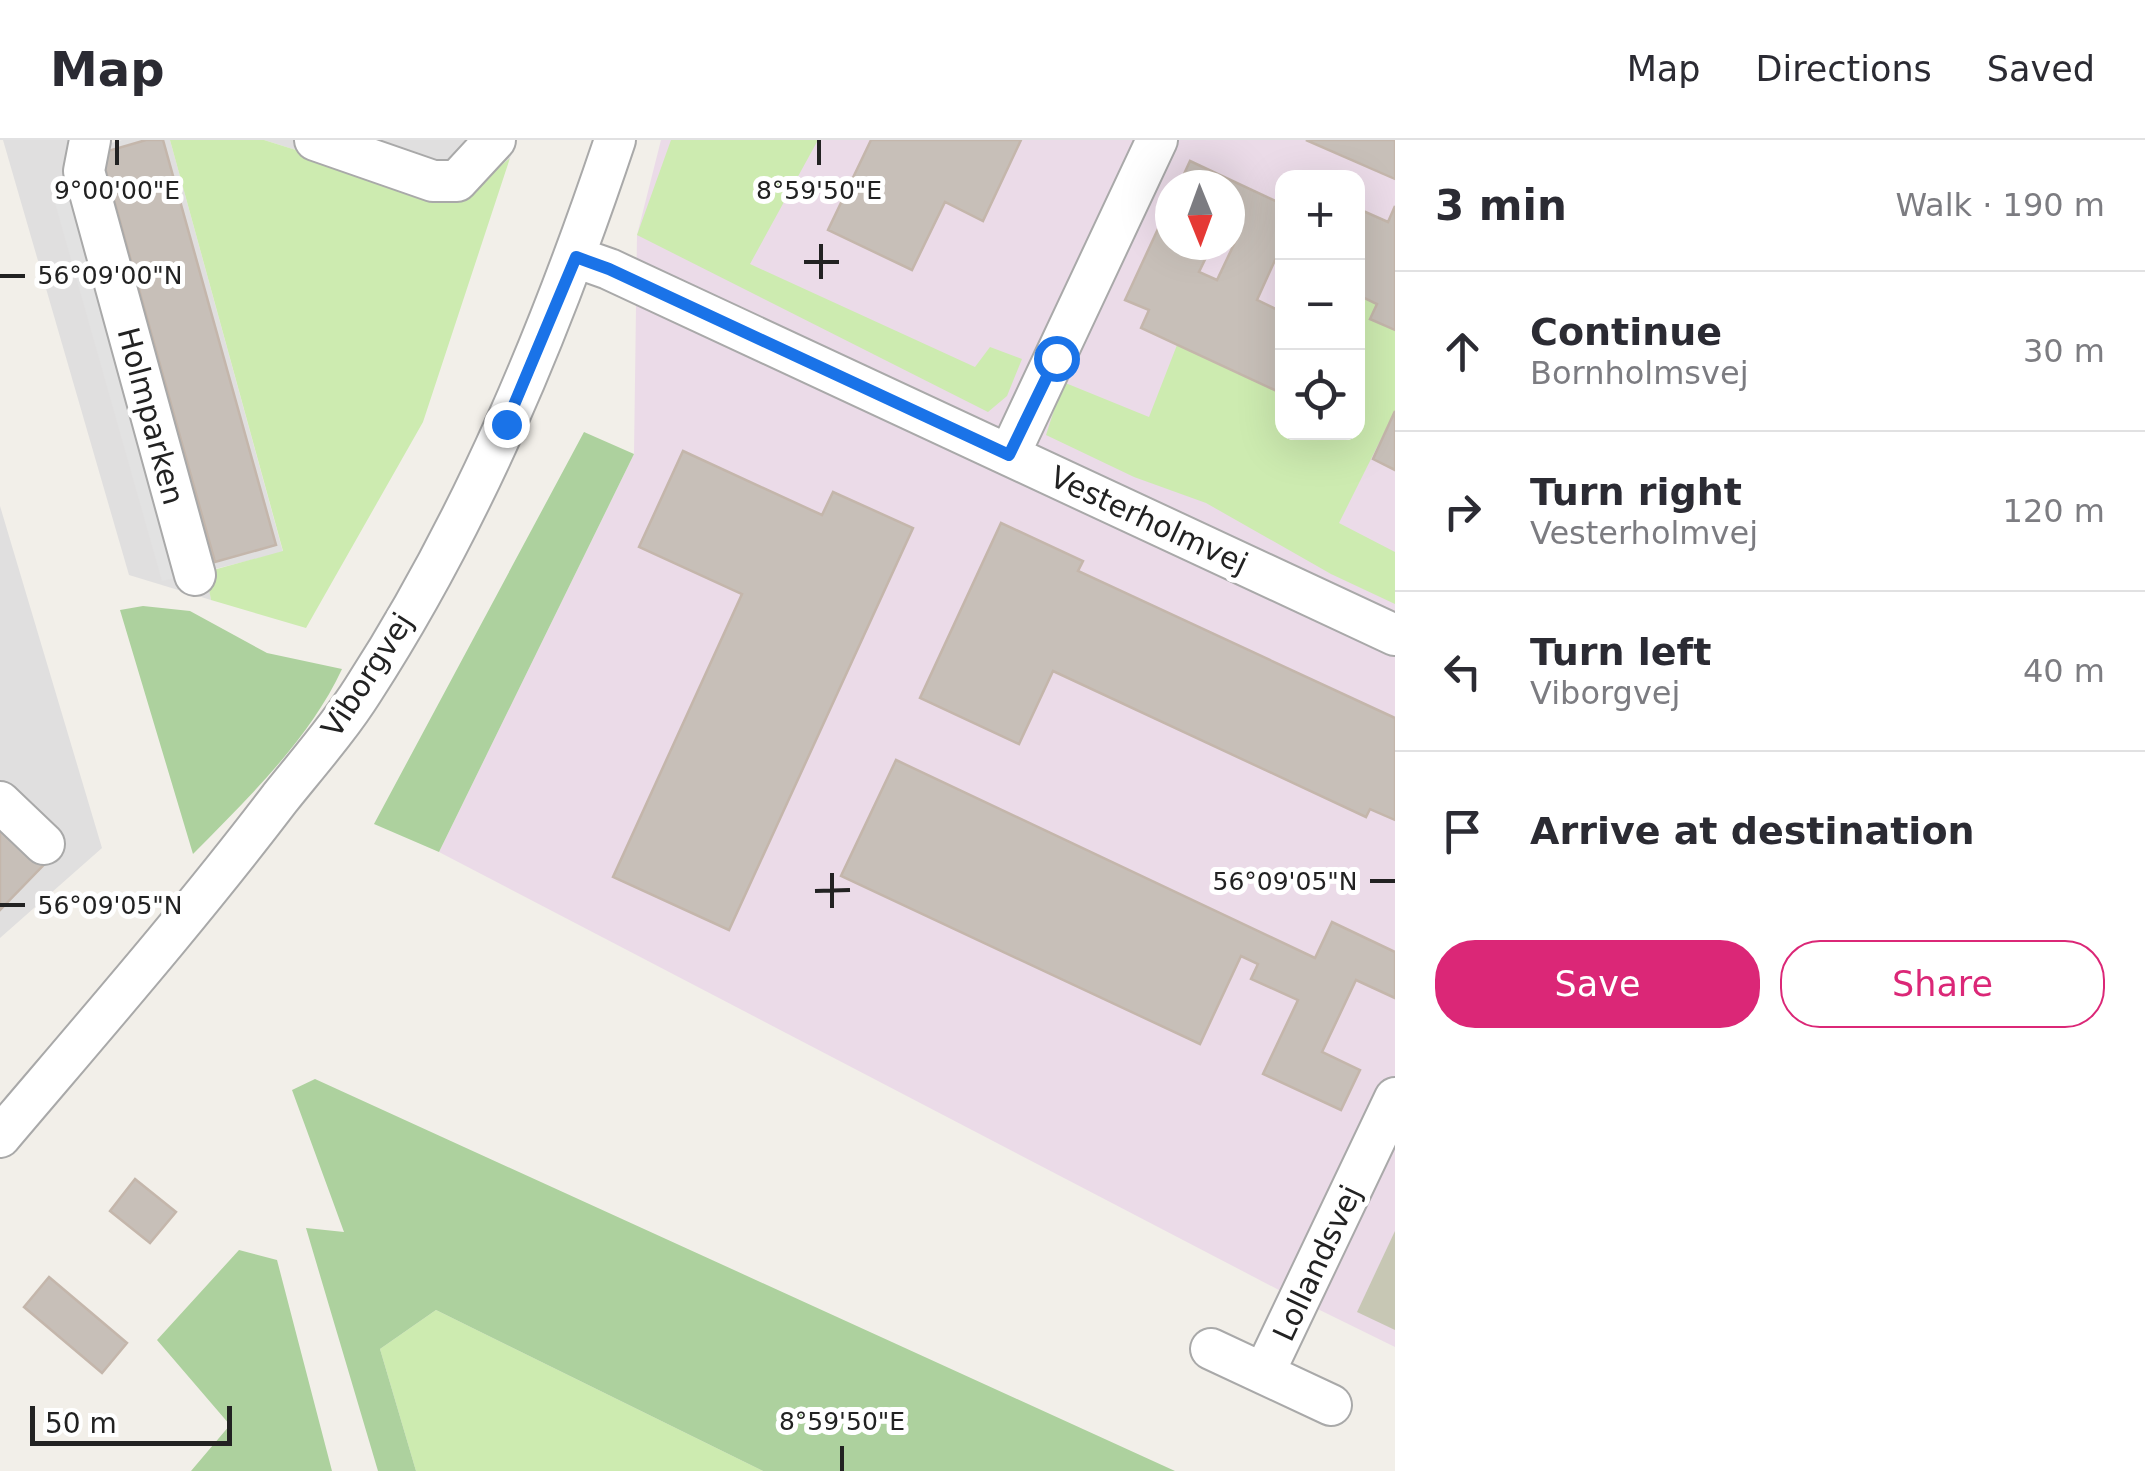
<!DOCTYPE html>
<html lang="en">
<head>
<meta charset="utf-8">
<style>
	body { margin:0; font-family:"DejaVu Sans",sans-serif; background:#f2f2f3; color:#2b2b33 }
	.controls { position:absolute; right:30px; top:30px; display:grid; overflow:hidden; border-radius:20px; box-shadow:0 10px 40px #0002 }
	.controls button { width:90px; height:90px; display:grid; place-items:center; padding:0; border:0; border-bottom:2px solid #e1e1e2; background:#fff; color:#2b2b33; font:50px sans-serif }
	.compass { position:absolute; left:1155px; top:30px; width:90px; height:90px; border-radius:50%; background:#fff; box-shadow:0 10px 40px #0002; rotate:179deg }
	.scale { position:absolute; left:30px; bottom:25px; width:202px; box-sizing:border-box; padding-left:10px; border:5px solid #222; border-top:0; font-size:28px; line-height:35px; white-space:nowrap; color:#222; -webkit-text-stroke:8px #fff; paint-order:stroke }
	.stop { position:absolute; width:30px; height:30px; margin:-22px; border:8px solid #1a73e8; border-radius:50%; background:#fff }
	.stop.end { background:#1a73e8; border-color:#fff; box-shadow:0 2px 10px #0008 }
	.list { margin:0; padding:0; list-style:none }
	h2 { display:flex; justify-content:space-between; align-items:center; height:130px; margin:0; padding:0 40px; font-size:42px }
	h2 small { font-size:32px; font-weight:400; color:#7c7c81 }
	.list li { display:grid; grid-template-columns:65px 1fr auto; gap:30px; align-items:center; box-sizing:border-box; height:160px; padding:0 40px; border-top:2px solid #e1e1e2 }
	.list b { display:block; font-size:38px; white-space:nowrap }
	.list p { margin:0; font-size:32px; white-space:nowrap; color:#7c7c81 }
	.list em { font-size:32px; font-style:normal; color:#7c7c81 }
	.actions { display:flex; gap:20px; padding:30px 40px }
	.actions a { flex:1; padding:22px 0; border:2px solid #db2777; border-radius:40px; text-align:center; font-size:35px; color:#db2777 }
	.actions .main { background:#db2777; color:#fff }
	.icon { flex:none; width:55px; height:55px; fill:none; stroke:currentColor; stroke-width:2; stroke-linecap:round; stroke-linejoin:round }
	.map { position:relative; flex:none; width:1395px; height:1331px; overflow:hidden }
	header { display:flex; align-items:center; gap:60px; box-sizing:border-box; height:140px; padding:0 50px; background:#fff; border-bottom:2px solid #e1e1e2 }
	header strong { font-size:48px }
	nav { display:flex; gap:55px; margin-inline-start:auto; font-size:35px }
	main { display:flex }
	aside { flex:1; background:#fff }
	.map>svg:first-child { display:block }
	.residential { fill:#e0dfdf }
	.industrial { fill:#ebdbe8; fill-rule:evenodd }
	.construction { fill:#c7c7b4 }
	.grass { fill:#cdebb0 }
	.forest { fill:#add19e }
	.parking { fill:#e2e2e2 }
	.building { fill:#c7bfb8; stroke:#c4b6ab; stroke-width:2.5 }
	.lines { fill:none; stroke-linecap:round; stroke-linejoin:round }
	.minor-casing { stroke:#a9a9a9; stroke-width:44 }
	.minor { stroke:#fff; stroke-width:40 }
	.route { stroke:#1a73e8; stroke-width:12 }
	.ticks { fill:none; stroke:#222; stroke-width:4 }
	.labels { text-anchor:middle; dominant-baseline:central; stroke-width:10; stroke-linejoin:round; paint-order:stroke }
	.street-label { font-size:30px; fill:#222; stroke:#fff }
	.ticks-label { font-size:25px; text-anchor:middle; fill:#222; stroke:#fff; stroke-width:10; stroke-linejoin:round; paint-order:stroke }
</style>
</head>
<body>
<header>
<strong>Map</strong>
<nav><a>Map</a><a>Directions</a><a>Saved</a></nav>
</header>
<main>
<div class="map">
<svg width="1395" height="1331" viewBox="0 0 1395 1331">
	<rect width="100%" height="100%" fill="#f2efe9"/>
	<path class="residential" d="M 3,0 L 108,0 L 108,4 L 122,0 L 170,0 L 283,412 L 207,431 L 211,460 L 129,435 Z
		M 264,0 L 516,0 L 510,18 L 471,51 L 423,50 Z
		M 0,366 L 102,708 L 0,798 Z"/>
	<path class="industrial" d="M 661,0 L 1395,0 L 1395,1207 L 1277,1149 L 439,712 L 634,314 L 637,95 ZM 1282,38 L 1358,38 L 1358,292 L 1282,292 ZM 1170,45 L 1230,45 L 1230,105 L 1170,105 Z"/>
	<path class="construction" d="M 1395,1091 L 1395,1190 L 1357,1172 Z"/>
	<path class="grass" d="M 170,0 L 264,0 L 423,50 L 471,51 L 510,18 L 423,282 L 306,488 L 211,460 L 206,432 L 283,411 Z
		M 671,0 L 818,0 L 750,124 L 975,227 L 990,207 L 1022,219 L 1007,256 L 988,272 L 637,95 Z
		M 1358,155 L 1377,164 L 1371,179 L 1395,190 L 1395,271 L 1339,383 L 1395,412 L 1395,464 L 1331,434 L 1206,363 L 1134,337 L 1046,295 L 1063,242 L 1149,277 L 1177,205 L 1279,252 L 1282,246 L 1282,292 L 1358,292 Z
		M 436,1170 L 763,1331 L 416,1331 L 380,1209 Z"/>
	<path class="forest" d="M 584,292 L 634,314 L 439,712 L 374,684 Z
		M 143,466 L 190,471 L 267,513 L 342,529 C 309,600 248,658 193,714 L 120,470 Z
		M 315,939 L 1175,1331 L 763,1331 L 436,1170 L 380,1209 L 416,1331 L 378,1331 L 306,1088 L 344,1092 L 292,950 Z
		M 239,1110 L 277,1120 L 332,1331 L 191,1331 L 230,1285 L 157,1200 Z"/>
	<path class="parking" d="M 67,40 L 178,437 L 162,441 L 50,45 Z"/>
	<path class="building" d="M 146,0 L 163,0 L 276,405 L 215,422 L 101,13 Z
		M 871,0 L 1021,0 L 983,81 L 945,62 L 912,130 L 828,90 Z
		M 1306,0 L 1395,0 L 1395,39 Z
		M 1190,21 L 1282,64 L 1282,120 L 1276,118 L 1257,160 L 1282,172 L 1282,246 L 1279,252 L 1141,188 L 1149,170 L 1125,160 L 1170,63 L 1170,105 L 1212,105 L 1199,132 L 1217,140 L 1236,100 L 1230,97 L 1230,45 L 1179,45 Z
		M 1395,66 L 1395,190 L 1370,179 L 1377,164 L 1358,155 L 1358,78 L 1361,70 L 1388,82 Z
		M 1395,271 L 1395,330 L 1373,319 Z
		M 683,311 L 822,375 L 833,352 L 913,388 L 729,790 L 613,737 L 742,454 L 639,407 Z
		M 1001,383 L 1083,421 L 1078,431 L 1395,578 L 1395,680 L 1370,669 L 1366,677 L 1053,531 L 1019,604 L 920,558 Z
		M 896,620 L 1315,818 L 1332,782 L 1395,812 L 1395,858 L 1356,840 L 1322,912 L 1360,930 L 1341,970 L 1263,934 L 1298,860 L 1251,839 L 1258,824 L 1241,816 L 1200,904 L 841,736 Z
		M 0,675 L 61,707 L 0,770 Z
		M 135,1039 L 176,1072 L 150,1103 L 110,1071 Z
		M 49,1137 L 127,1203 L 102,1233 L 24,1167 Z"/>
	<g class="lines">
		<g class="minor-casing">
			<path id="minor" d="M 90,0 L 84,31 L 195,435
				M 315,0 L 433,41 L 457,41 L 495,0
				M 575,117 L 609,129 L 1395,495
				M 1009,315 L 1157,0
				M 0,662 L 44,704
				M 0,997 C 95,885 191,775 280,658 C 308,623 339,588 363,550 C 473,380 551,191 615,0
				M 1211,1209 L 1331,1265
				M 1264,1233 L 1395,958"/>
		</g>
		<use href="#minor" class="minor"/>
	</g>
	<g class="lines">
		<path class="route" d="M 506,284 L 576,117 L 609,129 L 1009,315 L 1056,218"/>
	</g>
	<path class="ticks" d="M 117,0 L 117,25M 819,0 L 819,25M 821,104 L 821,139M 804,122 L 839,122M 0,136 L 25,136M 832,733 L 832,768M 1370,741 L 1395,741M 815,751 L 850,750M 0,765 L 25,765M 842,1306 L 842,1331"/>
	<g class="labels">
		<g class="street-label">
			<text transform="translate(151 276) rotate(75)">Holmparken</text>
			<text transform="translate(1149 380) rotate(25)">Vesterholmvej</text>
			<text transform="translate(367 535) rotate(-57)">Viborgvej</text>
			<text transform="translate(1317 1123) rotate(-65)">Lollandsvej</text>
		</g>
	</g>
	<g class="ticks-label">
		<text x="117" y="59">9°00'00"E</text>
		<text x="819" y="59">8°59'50"E</text>
		<text x="110" y="144">56°09'00"N</text>
		<text x="1285" y="750">56°09'05"N</text>
		<text x="110" y="774">56°09'05"N</text>
		<text x="842" y="1290">8°59'50"E</text>
	</g>
</svg>
<div class="controls">
<button>+</button>
<button>−</button>
<button><svg class="icon" aria-label="locate" viewBox="0 0 24 24"><circle cx="12" cy="12" r="6"/><path d="M12 2v4M12 18v4M2 12h4M18 12h4"/></svg></button>
</div>
<svg class="compass" viewBox="-18 -18 36 36"><path d="M0-13l5 13h-10z" fill="#e53935"/><path d="M0 13l5-13h-10z" fill="#7c7c81"/></svg>
<div class="scale">50 m</div>
<div class="stop" style="left:1056px;top:218px"></div>
<div class="stop end" style="left:506px;top:284px"></div>
</div>
<aside>
<h2>3 min<small>Walk · 190 m</small></h2>
<ul class="list">
<li><svg class="icon" aria-label="ahead" viewBox="0 0 24 24"><path d="M12 20V5M6 11l6-6 6 6"/></svg><div><b>Continue</b><p>Bornholmsvej</p></div><em>30 m</em></li>
<li><svg class="icon" aria-label="right" viewBox="0 0 24 24"><path d="M7 20v-9h11M14 6l5 5-5 5"/></svg><div><b>Turn right</b><p>Vesterholmvej</p></div><em>120 m</em></li>
<li><svg class="icon" aria-label="left" viewBox="0 0 24 24"><path d="M17 20v-9H6M10 6l-5 5 5 5"/></svg><div><b>Turn left</b><p>Viborgvej</p></div><em>40 m</em></li>
<li><svg class="icon" aria-label="arrive" viewBox="0 0 24 24"><path d="M6 21V4h12l-3 4 3 4H6"/></svg><div><b>Arrive at destination</b></div></li>
</ul>
<div class="actions"><a class="main">Save</a><a>Share</a></div>
</aside>
</main>
</body>
</html>
